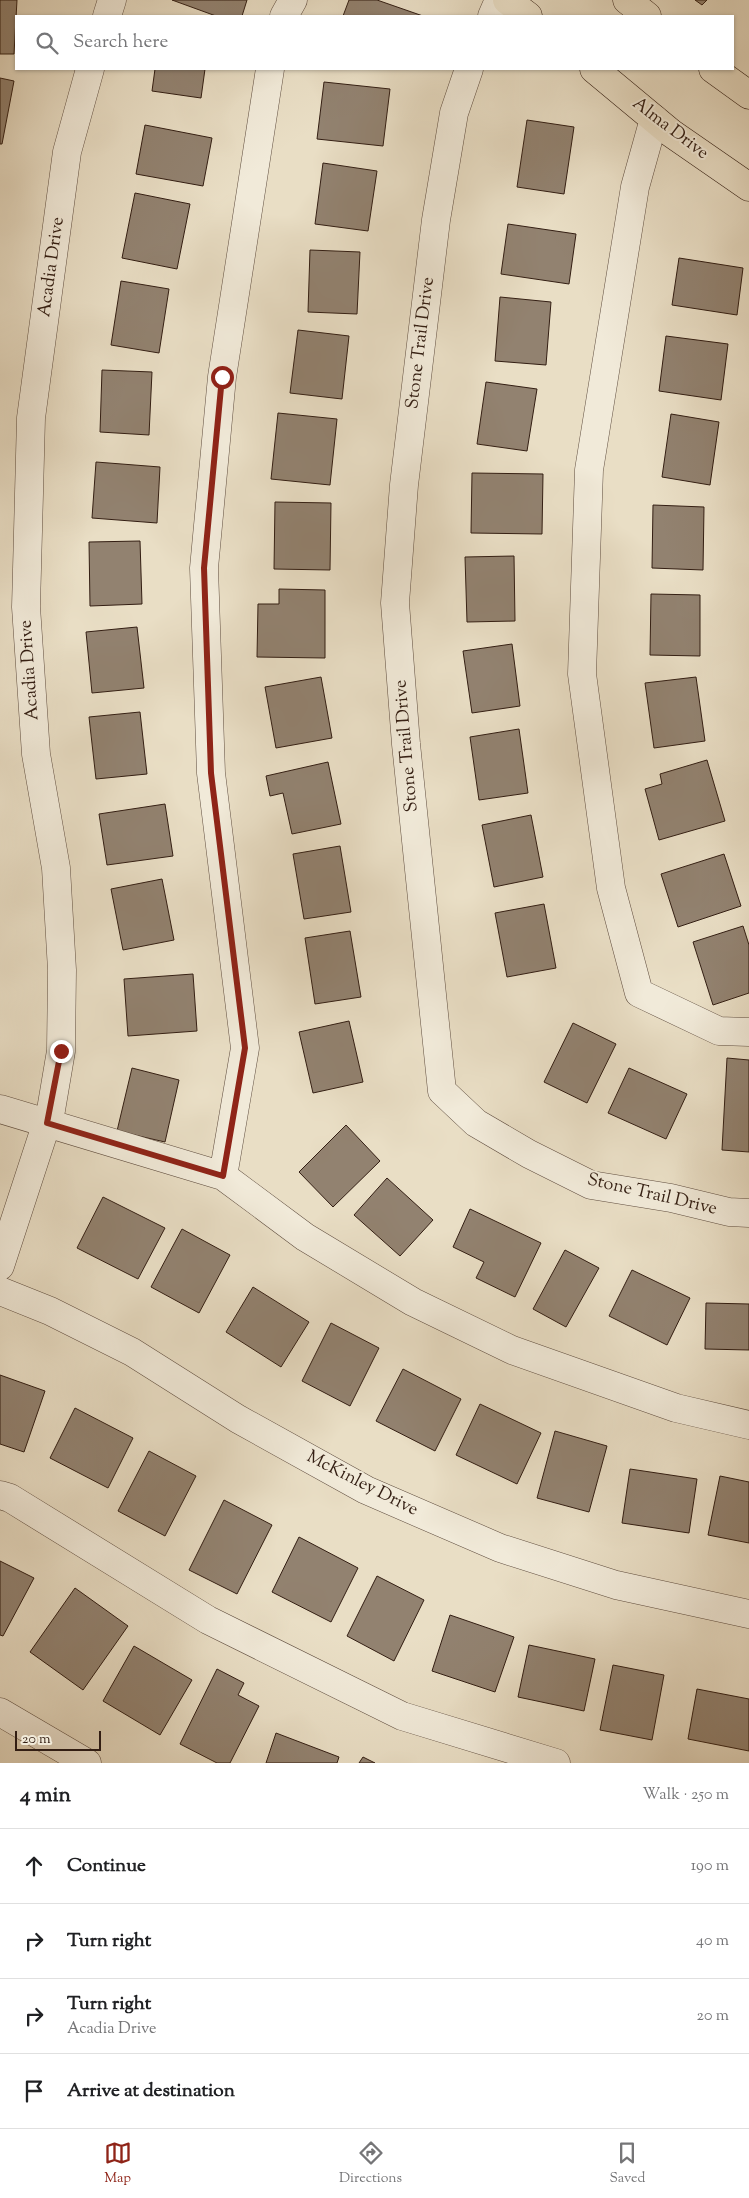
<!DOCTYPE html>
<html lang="en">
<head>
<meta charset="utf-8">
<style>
	body { margin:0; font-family:"Sorts Mill Goudy",serif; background:#f2f2f2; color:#202124 }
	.scale { position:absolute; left:15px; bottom:12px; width:86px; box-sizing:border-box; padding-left:5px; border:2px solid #331e13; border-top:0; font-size:14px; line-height:18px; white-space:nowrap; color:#331e13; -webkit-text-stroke:4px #f1ead9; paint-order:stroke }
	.stop { position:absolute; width:15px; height:15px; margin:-11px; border:4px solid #8f2418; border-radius:50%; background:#fff }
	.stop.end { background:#8f2418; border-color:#fff; box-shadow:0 1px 5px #0008 }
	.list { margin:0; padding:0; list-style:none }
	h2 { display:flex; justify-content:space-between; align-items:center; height:65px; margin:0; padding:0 20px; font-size:21px }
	h2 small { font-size:16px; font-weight:400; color:#757577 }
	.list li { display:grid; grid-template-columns:32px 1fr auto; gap:15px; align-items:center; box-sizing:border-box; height:75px; padding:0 20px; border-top:1px solid #e0e0e0 }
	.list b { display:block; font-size:19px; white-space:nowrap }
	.list p { margin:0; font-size:16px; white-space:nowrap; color:#757577 }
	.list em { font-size:16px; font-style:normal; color:#757577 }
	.icon { flex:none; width:28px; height:28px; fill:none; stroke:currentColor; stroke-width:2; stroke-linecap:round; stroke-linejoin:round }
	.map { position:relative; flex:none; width:749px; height:1763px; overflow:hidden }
	.search { position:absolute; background:#fff; box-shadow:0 1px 4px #0004; left:15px; right:15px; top:15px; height:55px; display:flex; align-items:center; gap:12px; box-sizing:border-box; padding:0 18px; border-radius:0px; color:#757577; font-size:19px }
	.sheet { height:365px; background:#fff }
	nav { display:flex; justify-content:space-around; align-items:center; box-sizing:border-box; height:70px; border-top:1px solid #e0e0e0; background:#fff; font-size:14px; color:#757577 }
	nav a { display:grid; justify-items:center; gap:2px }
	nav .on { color:#8f2418 }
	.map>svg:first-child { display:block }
	.building { fill:#928270; stroke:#331e13 }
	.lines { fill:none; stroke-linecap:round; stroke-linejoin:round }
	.minor-casing { stroke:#604e40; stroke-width:29 }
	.major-casing { stroke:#331e13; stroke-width:29 }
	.minor { stroke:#f1ead9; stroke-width:28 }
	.major { stroke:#e9dec5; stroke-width:28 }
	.route { stroke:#8f2418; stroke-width:6 }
	.labels { text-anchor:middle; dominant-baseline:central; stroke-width:4; stroke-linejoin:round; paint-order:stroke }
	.street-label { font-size:18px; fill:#331e13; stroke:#f1ead9 }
</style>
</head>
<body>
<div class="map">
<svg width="749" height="1763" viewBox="0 0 749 1763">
	<rect width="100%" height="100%" fill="#e9dec5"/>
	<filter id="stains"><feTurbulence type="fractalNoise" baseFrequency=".004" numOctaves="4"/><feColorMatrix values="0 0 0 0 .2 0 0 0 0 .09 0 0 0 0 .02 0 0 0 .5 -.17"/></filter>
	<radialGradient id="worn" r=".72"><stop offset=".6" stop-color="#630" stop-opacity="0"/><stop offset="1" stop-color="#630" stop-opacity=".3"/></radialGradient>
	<path class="building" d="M 0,0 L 17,0 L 14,54 L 0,54 Z
		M 172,0 L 247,0 L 242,16 L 216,16 Z
		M 349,0 L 377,0 L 423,16 L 343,16 Z
		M 695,0 L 707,0 L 702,5 Z
		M 155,69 L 205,69 L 201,98 L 152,91 Z
		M 0,78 L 14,81 L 2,144 L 0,144 Z
		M 324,82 L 390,89 L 383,146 L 317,139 Z
		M 527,120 L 574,127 L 564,194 L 517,187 Z
		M 145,125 L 212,138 L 203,186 L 136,174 Z
		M 323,163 L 377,171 L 368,231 L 315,224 Z
		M 135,193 L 190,204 L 177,269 L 122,258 Z
		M 508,224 L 576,234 L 569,284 L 501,274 Z
		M 310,250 L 360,252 L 357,314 L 308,312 Z
		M 679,258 L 743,268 L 737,315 L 672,305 Z
		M 121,281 L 169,289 L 159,353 L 111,345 Z
		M 500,297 L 551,302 L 546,365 L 495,361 Z
		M 298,330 L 349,336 L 342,399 L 290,393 Z
		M 666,336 L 728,344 L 721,400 L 659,391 Z
		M 102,370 L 152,372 L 149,435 L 100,432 Z
		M 486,382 L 537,389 L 527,451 L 477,444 Z
		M 278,413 L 337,419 L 330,485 L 271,479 Z
		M 671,414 L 719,422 L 710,485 L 662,477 Z
		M 96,462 L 160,467 L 157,523 L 92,518 Z
		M 472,473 L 543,474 L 542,534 L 471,533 Z
		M 275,502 L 331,503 L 330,570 L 274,569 Z
		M 653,505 L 704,507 L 703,570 L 652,568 Z
		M 140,541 L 142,604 L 90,606 L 89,542 Z
		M 514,556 L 515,621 L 467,622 L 465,557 Z
		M 279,589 L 325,590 L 325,658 L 257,657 L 258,604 L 279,604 Z
		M 651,594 L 700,595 L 700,656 L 650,655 Z
		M 137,627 L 144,688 L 92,693 L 86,632 Z
		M 512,644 L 520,706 L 472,713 L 463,651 Z
		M 321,677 L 332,738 L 276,748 L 265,687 Z
		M 696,677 L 705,741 L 654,748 L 645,683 Z
		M 140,712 L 147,774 L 96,779 L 89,717 Z
		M 519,729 L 528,793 L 479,800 L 470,737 Z
		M 707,760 L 725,821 L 659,840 L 645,789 L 662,784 L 660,774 Z
		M 328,762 L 341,824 L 292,834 L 283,793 L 270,796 L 266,776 Z
		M 165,804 L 173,856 L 107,865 L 99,814 Z
		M 531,815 L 543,877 L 494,887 L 482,825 Z
		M 340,846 L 351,912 L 304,919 L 293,854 Z
		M 724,854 L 741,906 L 678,927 L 661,874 Z
		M 162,879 L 174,940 L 123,950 L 111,889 Z
		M 544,904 L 556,968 L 507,977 L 495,913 Z
		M 743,926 L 749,945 L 749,993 L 713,1005 L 693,942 Z
		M 350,931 L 361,997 L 315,1004 L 305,938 Z
		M 193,974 L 197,1031 L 128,1036 L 124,979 Z
		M 349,1021 L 363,1082 L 313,1093 L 299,1032 Z
		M 573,1023 L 616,1044 L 587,1103 L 544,1082 Z
		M 727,1058 L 749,1060 L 749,1152 L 722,1150 Z
		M 132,1068 L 179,1080 L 165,1142 L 117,1131 Z
		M 629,1068 L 687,1094 L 666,1139 L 608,1113 Z
		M 346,1125 L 380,1161 L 333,1207 L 299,1172 Z
		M 387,1178 L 433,1220 L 400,1256 L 354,1215 Z
		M 103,1197 L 165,1228 L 138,1279 L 77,1248 Z
		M 470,1209 L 541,1243 L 515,1297 L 476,1278 L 484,1262 L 453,1247 Z
		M 182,1229 L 230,1255 L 199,1313 L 151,1287 Z
		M 565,1250 L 599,1268 L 566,1327 L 533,1309 Z
		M 632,1270 L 690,1298 L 667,1345 L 609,1316 Z
		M 253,1287 L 309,1322 L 281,1367 L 226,1332 Z
		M 706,1303 L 749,1304 L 749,1350 L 705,1349 Z
		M 331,1323 L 379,1348 L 350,1406 L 302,1381 Z
		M 403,1369 L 461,1399 L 435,1451 L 376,1421 Z
		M 0,1375 L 45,1391 L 24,1452 L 0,1444 Z
		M 480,1404 L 541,1433 L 517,1484 L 456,1455 Z
		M 75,1408 L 133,1438 L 108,1488 L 50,1458 Z
		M 555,1431 L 607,1446 L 589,1512 L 537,1498 Z
		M 149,1451 L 196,1476 L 165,1536 L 118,1511 Z
		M 630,1469 L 697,1479 L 689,1533 L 622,1523 Z
		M 720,1476 L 749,1482 L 749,1543 L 708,1535 Z
		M 224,1500 L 272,1525 L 237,1594 L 189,1570 Z
		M 299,1537 L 358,1568 L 331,1622 L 272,1592 Z
		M 0,1561 L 34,1578 L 3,1636 L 0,1635 Z
		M 377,1576 L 424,1600 L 394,1661 L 347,1636 Z
		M 75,1588 L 128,1626 L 83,1690 L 30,1652 Z
		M 450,1615 L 514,1637 L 495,1692 L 432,1671 Z
		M 529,1645 L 595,1659 L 584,1711 L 518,1697 Z
		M 134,1646 L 192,1680 L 160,1735 L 103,1701 Z
		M 613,1665 L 664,1675 L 652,1740 L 600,1730 Z
		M 217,1669 L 244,1683 L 238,1695 L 259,1706 L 230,1763 L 217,1763 L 180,1744 Z
		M 697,1689 L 749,1699 L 749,1751 L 688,1739 Z
		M 276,1733 L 339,1757 L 337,1763 L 266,1763 Z
		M 363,1757 L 375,1763 L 359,1763 Z"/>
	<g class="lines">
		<g class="minor-casing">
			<path id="minor" d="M 107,16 L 112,0
				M 284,16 L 293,0
				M 492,16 L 499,0
				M 469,69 L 454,113 L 436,220 L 404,485 L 395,603 L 406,744 L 442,1091 L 476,1123 L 529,1154 L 591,1185 L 671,1198 L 729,1212 L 749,1213
				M 654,119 L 635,187 L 589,470 L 582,674 L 611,888 L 639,993 L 719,1031 L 749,1032
				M 0,1109 L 223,1176 L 305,1237 L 413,1302 L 512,1350 L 676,1408 L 749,1425
				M 223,1176 L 245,1048 L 211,773 L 204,568 L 222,377 L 270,69
				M 0,1266 L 51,1110 L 61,1051 L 62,970 L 56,868 L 36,754 L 26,607 L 31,418 L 67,152 L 90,69
				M 0,1291 L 50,1311 L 132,1352 L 238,1419 L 366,1490 L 500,1548 L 616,1585 L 749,1614
				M 0,1495 L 10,1498 L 208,1620 L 402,1716 L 556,1763
				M 0,1712 L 87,1763"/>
		</g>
		<g class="major-casing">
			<path id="major" d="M 507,0 L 528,16
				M 627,0 L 647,16
				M 594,69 L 671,133 L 749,187
				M 713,69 L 749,95"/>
		</g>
		<use href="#minor" class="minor"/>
		<use href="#major" class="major"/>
	</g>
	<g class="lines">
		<path class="route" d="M 61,1051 L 47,1123 L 223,1176 L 245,1048 L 211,773 L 204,568 L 222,377"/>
	</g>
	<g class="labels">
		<g class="street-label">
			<text transform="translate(670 129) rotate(37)">Alma Drive</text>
			<text transform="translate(52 267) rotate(-82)">Acadia Drive</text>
			<text transform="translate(421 343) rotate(-83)">Stone Trail Drive</text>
			<text transform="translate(30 670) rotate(-94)">Acadia Drive</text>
			<text transform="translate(407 746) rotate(-95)">Stone Trail Drive</text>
			<text transform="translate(652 1195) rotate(13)">Stone Trail Drive</text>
			<text transform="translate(362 1484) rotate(27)">McKinley Drive</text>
		</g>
	</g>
	<rect width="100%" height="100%" filter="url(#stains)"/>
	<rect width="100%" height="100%" fill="url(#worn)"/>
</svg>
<div class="scale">20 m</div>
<div class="stop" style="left:222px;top:377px"></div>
<div class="stop end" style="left:61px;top:1051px"></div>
<div class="search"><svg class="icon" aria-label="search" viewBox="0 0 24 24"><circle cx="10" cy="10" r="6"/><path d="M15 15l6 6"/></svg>Search here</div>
</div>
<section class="sheet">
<h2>4 min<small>Walk · 250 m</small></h2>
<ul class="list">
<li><svg class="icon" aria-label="ahead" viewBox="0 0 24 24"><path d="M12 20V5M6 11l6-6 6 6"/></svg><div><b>Continue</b></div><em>190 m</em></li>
<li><svg class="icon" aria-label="right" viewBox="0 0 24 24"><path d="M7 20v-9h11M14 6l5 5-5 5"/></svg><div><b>Turn right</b></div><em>40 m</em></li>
<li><svg class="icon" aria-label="right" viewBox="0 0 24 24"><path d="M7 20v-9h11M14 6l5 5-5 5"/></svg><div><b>Turn right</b><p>Acadia Drive</p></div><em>20 m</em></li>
<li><svg class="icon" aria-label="arrive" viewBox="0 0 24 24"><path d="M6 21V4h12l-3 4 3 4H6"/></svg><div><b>Arrive at destination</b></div></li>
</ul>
</section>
<nav>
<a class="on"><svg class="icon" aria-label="map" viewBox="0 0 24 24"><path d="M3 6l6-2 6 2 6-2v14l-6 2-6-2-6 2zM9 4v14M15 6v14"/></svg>Map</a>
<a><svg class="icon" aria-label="directions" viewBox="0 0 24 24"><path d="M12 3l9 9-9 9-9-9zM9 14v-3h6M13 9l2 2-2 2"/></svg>Directions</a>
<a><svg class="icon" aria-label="saved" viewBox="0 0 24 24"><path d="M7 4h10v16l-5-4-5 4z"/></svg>Saved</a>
</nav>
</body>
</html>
